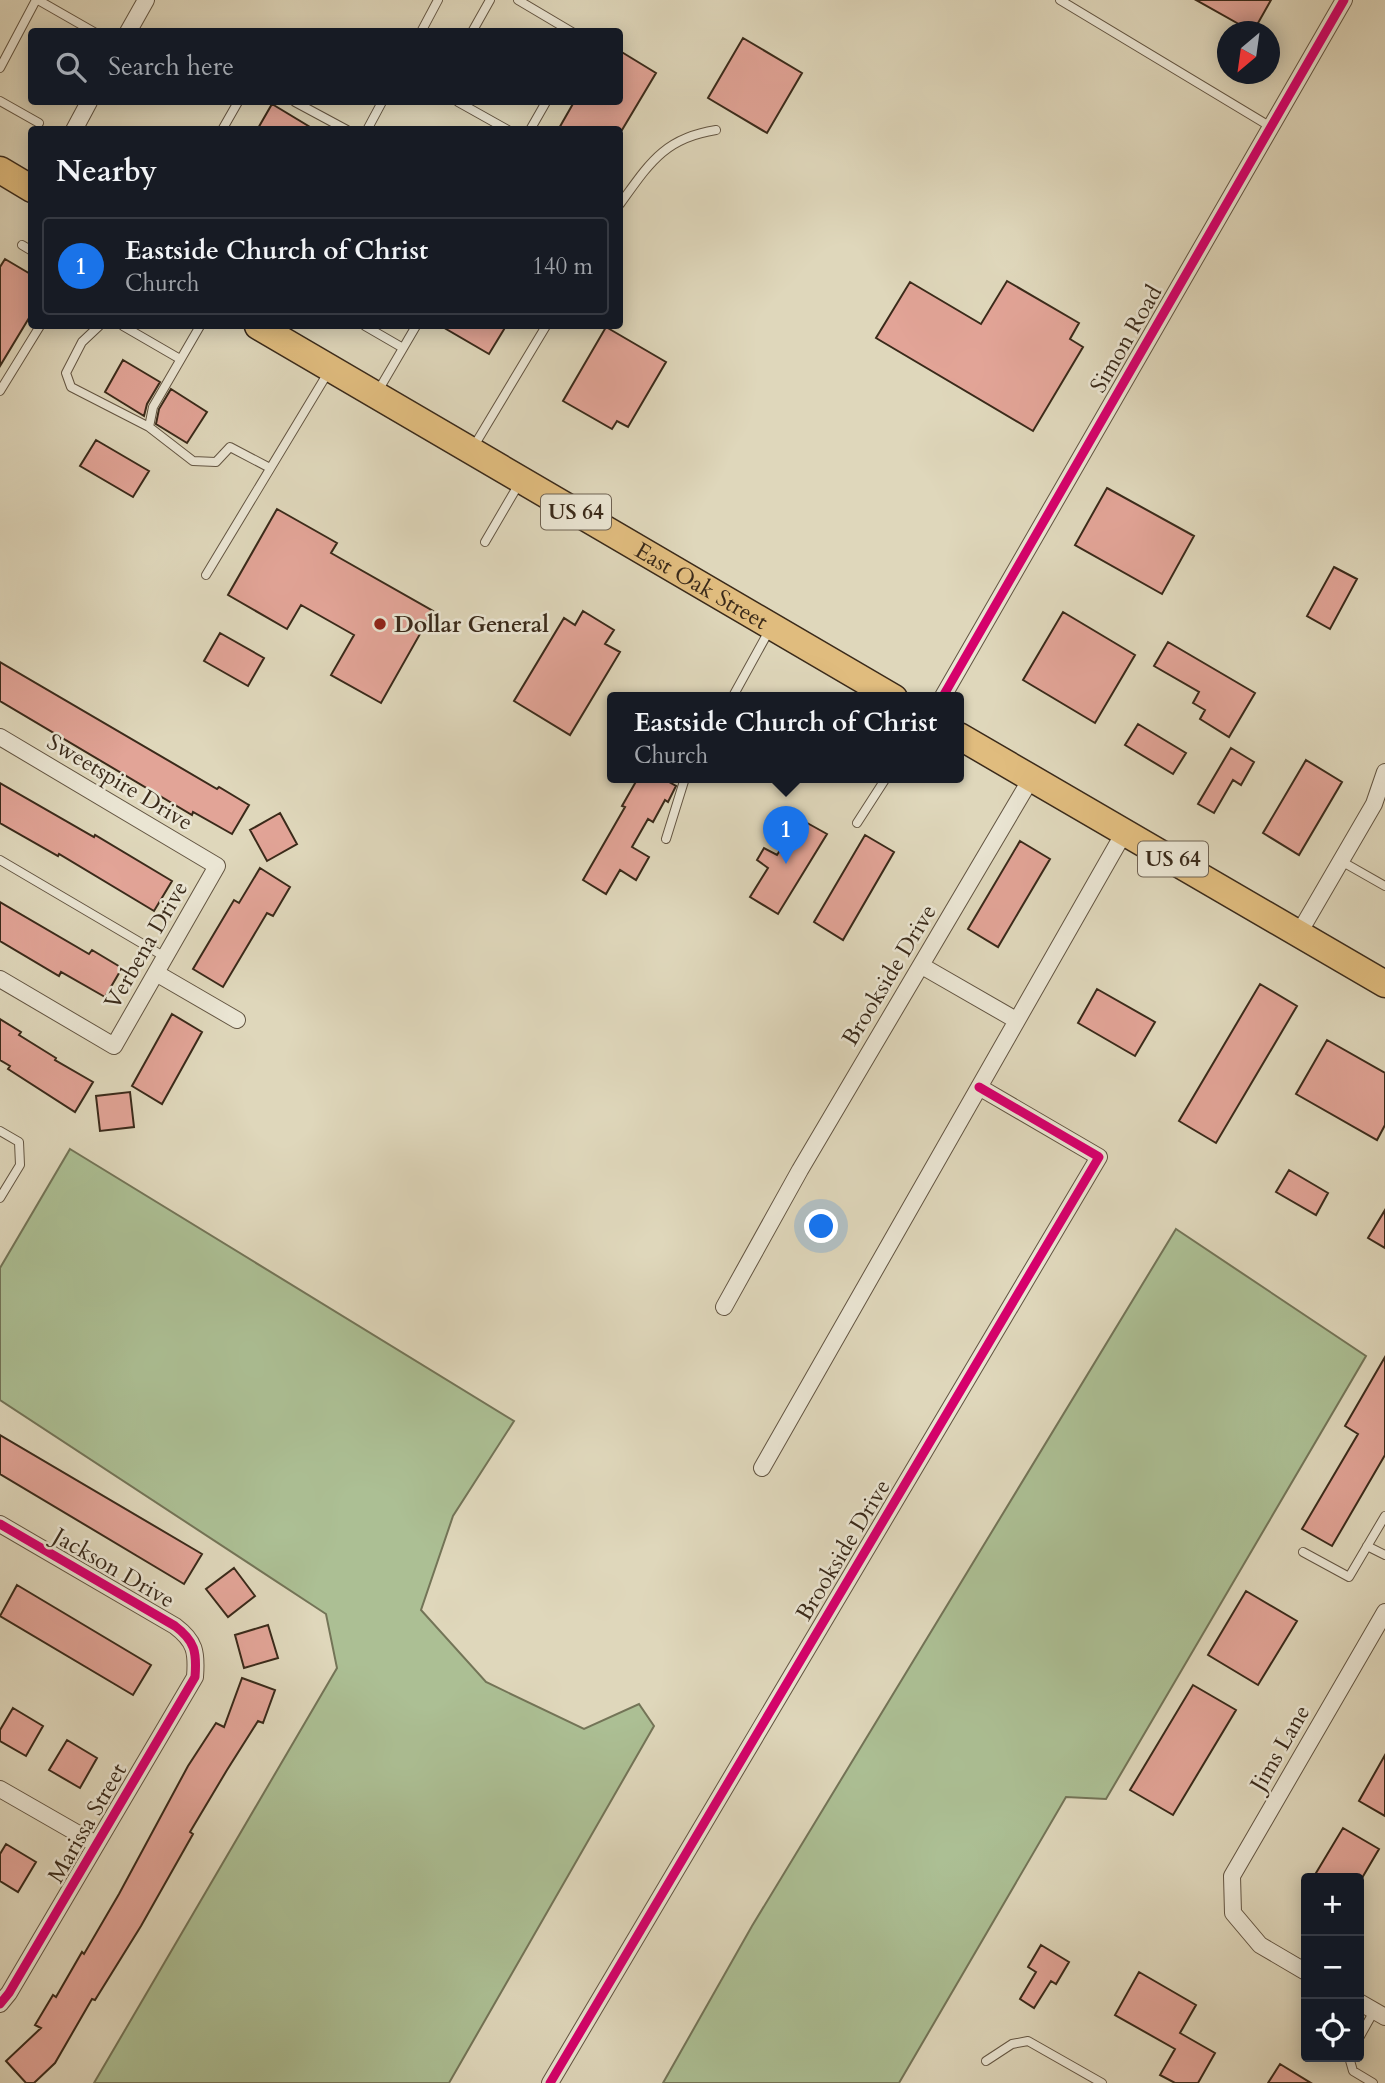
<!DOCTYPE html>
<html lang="en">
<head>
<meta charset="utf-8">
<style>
	body { margin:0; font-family:Cardo,serif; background:#20242c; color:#f1f3f6 }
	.controls { position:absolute; right:21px; bottom:21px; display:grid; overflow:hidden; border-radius:7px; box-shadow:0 4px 18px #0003 }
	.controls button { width:63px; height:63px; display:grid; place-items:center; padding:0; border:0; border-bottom:2px solid #363941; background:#171b24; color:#f1f3f6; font:35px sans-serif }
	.compass { position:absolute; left:1217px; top:21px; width:63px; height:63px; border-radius:50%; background:#171b24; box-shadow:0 4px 18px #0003; rotate:209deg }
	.you { position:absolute; left:822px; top:1227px; width:24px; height:24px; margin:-18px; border:5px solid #fff; border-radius:50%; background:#1a73e8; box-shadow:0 0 0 10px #1a73e833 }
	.badge { display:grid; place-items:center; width:46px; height:46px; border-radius:50%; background:#1a73e8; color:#fff; font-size:23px; font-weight:700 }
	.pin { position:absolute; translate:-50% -58px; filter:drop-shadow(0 2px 4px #0008) }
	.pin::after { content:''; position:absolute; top:37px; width:24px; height:21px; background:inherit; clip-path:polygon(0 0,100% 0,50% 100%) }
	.popup { position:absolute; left:607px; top:692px; width:357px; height:91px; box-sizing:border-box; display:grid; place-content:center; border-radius:7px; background:#171b24; filter:drop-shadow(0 2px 5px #0005); font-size:23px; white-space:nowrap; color:#9ea1a6 }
	.popup b { font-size:26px; color:#f1f3f6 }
	.popup::after { content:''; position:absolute; left:50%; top:100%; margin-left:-14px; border:14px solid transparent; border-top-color:#171b24 }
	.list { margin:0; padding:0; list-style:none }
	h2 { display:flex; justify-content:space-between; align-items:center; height:91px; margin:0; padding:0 28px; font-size:30px }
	h2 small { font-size:23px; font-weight:400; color:#9ea1a6 }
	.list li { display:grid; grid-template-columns:46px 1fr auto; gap:21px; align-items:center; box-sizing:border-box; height:98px; margin:0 14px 14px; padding:0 14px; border:2px solid #363941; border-radius:7px }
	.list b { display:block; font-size:26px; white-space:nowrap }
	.list p { margin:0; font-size:23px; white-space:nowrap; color:#9ea1a6 }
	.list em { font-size:23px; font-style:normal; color:#9ea1a6 }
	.icon { flex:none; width:38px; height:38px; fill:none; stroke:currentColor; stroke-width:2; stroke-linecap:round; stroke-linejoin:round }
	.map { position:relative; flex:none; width:1385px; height:2083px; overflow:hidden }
	.search { position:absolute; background:#171b24; box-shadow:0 4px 18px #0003; left:28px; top:28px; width:595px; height:77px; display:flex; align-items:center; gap:18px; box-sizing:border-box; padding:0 24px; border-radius:7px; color:#9ea1a6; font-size:26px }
	.panel { position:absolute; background:#171b24; box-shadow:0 4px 18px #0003; left:28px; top:126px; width:595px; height:203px; border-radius:7px }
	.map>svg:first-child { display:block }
	.green { fill:#acbf94; stroke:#737457; stroke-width:2 }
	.building { fill:#e2a497; stroke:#3a2a1a; stroke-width:2 }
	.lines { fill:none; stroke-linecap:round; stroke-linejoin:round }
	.service-casing { stroke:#635542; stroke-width:10 }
	.minor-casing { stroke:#635542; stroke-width:18 }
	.trunk-casing { stroke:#3a2a1a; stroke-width:29 }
	.service { stroke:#eae5d3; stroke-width:8 }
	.minor { stroke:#eae5d3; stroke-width:16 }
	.trunk { stroke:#e0bc7e; stroke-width:26 }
	.cycleway-casing { stroke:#eae5d3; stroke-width:13 }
	.cycleway { stroke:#d6006c; stroke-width:9 }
	.poi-dot { fill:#8f2418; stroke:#eae5d3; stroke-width:2.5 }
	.labels { text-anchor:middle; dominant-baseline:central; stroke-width:5; stroke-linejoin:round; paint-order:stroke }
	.shield { fill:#eae5d3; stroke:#6f6252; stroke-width:2 }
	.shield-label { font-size:21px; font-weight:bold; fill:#3a2a1a }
	.street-label { font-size:23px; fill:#3a2a1a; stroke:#eae5d3 }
	.poi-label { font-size:23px; font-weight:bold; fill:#3a2a1a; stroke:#eae5d3; text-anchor:start }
</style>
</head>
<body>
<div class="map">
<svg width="1385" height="2083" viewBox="0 0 1385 2083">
	<rect width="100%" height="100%" fill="#dfd7bb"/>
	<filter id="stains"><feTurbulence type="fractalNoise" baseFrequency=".00286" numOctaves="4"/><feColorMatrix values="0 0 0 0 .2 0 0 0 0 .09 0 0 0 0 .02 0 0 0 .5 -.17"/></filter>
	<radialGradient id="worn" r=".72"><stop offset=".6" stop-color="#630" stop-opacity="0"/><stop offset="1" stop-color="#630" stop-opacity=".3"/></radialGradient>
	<path class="green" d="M 70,1149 L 514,1421 L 453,1516 L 421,1610 L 486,1682 L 584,1729 L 639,1704 L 654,1726 L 449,2083 L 94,2083 L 337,1668 L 326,1614 L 0,1400 L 0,1268 Z
		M 1176,1229 L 1366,1356 L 1106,1799 L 1066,1797 L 899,2083 L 663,2083 L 752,1926 Z"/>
	<path class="building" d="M 1196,0 L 1271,0 L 1253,32 Z
		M 743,38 L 802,73 L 767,133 L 708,98 Z
		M 620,51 L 656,73 L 622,130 L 558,130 L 574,102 L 620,102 Z
		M 272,104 L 315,130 L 257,130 Z
		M 5,259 L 32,275 L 32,313 L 0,366 L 0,267 Z
		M 1007,281 L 1079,323 L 1070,339 L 1083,347 L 1033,431 L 876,338 L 910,282 L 981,324 Z
		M 441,326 L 506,326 L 489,354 Z
		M 606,327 L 666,362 L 628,427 L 617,421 L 612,429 L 563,401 Z
		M 123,360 L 160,382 L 147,404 L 144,416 L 105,392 Z
		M 171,389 L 207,412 L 187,443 L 156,424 L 159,409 Z
		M 96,440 L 149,471 L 133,497 L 80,466 Z
		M 1107,488 L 1194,536 L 1162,594 L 1075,545 Z
		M 277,509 L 337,543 L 331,553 L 433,611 L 381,703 L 331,675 L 354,635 L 301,605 L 287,629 L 228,595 Z
		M 1334,567 L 1357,579 L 1330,629 L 1307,616 Z
		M 583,611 L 614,630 L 605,644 L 620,652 L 570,735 L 514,701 L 564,618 L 575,625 Z
		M 1063,612 L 1135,655 L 1095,723 L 1023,680 Z
		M 220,633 L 264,658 L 248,686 L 204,661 Z
		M 1168,642 L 1255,693 L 1229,737 L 1200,719 L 1205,710 L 1193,703 L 1199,692 L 1154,666 Z
		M 0,662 L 217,789 L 219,787 L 249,805 L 232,834 L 193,812 L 192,815 L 0,701 Z
		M 1138,724 L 1186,753 L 1173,774 L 1125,745 Z
		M 1231,748 L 1254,762 L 1241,785 L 1233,780 L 1214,813 L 1198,804 Z
		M 1306,760 L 1342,782 L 1299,855 L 1263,833 Z
		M 638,778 L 662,778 L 676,786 L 668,802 L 665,800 L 653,822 L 648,819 L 632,847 L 649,857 L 636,880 L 620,870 L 606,894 L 583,880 L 625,807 L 622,806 Z
		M 0,783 L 94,837 L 95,835 L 172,881 L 154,911 L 59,854 L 58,856 L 0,823 Z
		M 280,813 L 297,844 L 267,861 L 250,830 Z
		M 800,819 L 827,834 L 778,914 L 750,897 L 768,868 L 757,860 L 764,848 L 777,855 Z
		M 865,835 L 894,852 L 843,940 L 814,922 Z
		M 1020,841 L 1050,859 L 998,947 L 968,929 Z
		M 260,868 L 290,887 L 273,916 L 267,913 L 223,987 L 193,969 L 234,900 L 239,903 Z
		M 0,902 L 89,954 L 92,950 L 122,968 L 105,997 L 61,972 L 59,976 L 0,941 Z
		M 1260,984 L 1297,1006 L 1216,1143 L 1179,1121 Z
		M 1097,989 L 1155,1022 L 1135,1056 L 1078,1023 Z
		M 172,1014 L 202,1032 L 162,1104 L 132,1086 Z
		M 0,1019 L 21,1032 L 19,1035 L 56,1058 L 55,1060 L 93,1082 L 75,1112 L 8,1069 L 10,1066 L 0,1060 Z
		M 1327,1040 L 1385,1073 L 1385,1125 L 1377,1140 L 1296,1094 Z
		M 130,1092 L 134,1127 L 100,1131 L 96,1096 Z
		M 1289,1170 L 1328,1193 L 1316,1215 L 1276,1192 Z
		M 1385,1210 L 1385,1248 L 1368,1238 Z
		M 1385,1357 L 1385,1455 L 1332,1546 L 1302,1529 L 1358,1434 L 1345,1426 Z
		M 0,1435 L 202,1554 L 184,1584 L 0,1474 Z
		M 234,1568 L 255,1596 L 228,1617 L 206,1589 Z
		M 17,1585 L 151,1665 L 133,1695 L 0,1616 Z
		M 1246,1591 L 1297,1621 L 1258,1685 L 1208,1655 Z
		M 268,1625 L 278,1658 L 244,1668 L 235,1635 Z
		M 242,1678 L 275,1690 L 263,1723 L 258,1721 L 227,1770 L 190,1832 L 193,1834 L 141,1926 L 95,2000 L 92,1999 L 55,2063 L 34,2083 L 26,2083 L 6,2061 L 41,2028 L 35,2025 L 53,1995 L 56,1997 L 82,1952 L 84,1954 L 119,1894 L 188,1766 L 216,1723 L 224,1727 Z
		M 1193,1685 L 1236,1710 L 1173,1815 L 1130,1790 Z
		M 13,1708 L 43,1726 L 26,1756 L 0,1741 L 0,1730 Z
		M 67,1740 L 97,1758 L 80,1788 L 49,1770 Z
		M 1385,1755 L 1385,1816 L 1359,1801 Z
		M 1343,1828 L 1379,1849 L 1362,1878 L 1313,1878 Z
		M 6,1844 L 36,1862 L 18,1892 L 0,1881 L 0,1854 Z
		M 1041,1945 L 1069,1962 L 1056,1984 L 1051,1981 L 1034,2008 L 1020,1999 L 1036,1972 L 1028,1967 Z
		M 1139,1972 L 1196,2005 L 1180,2033 L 1215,2053 L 1198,2083 L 1175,2083 L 1160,2075 L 1175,2049 L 1115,2015 Z
		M 1280,2064 L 1311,2083 L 1268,2083 Z"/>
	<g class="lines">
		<g class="service-casing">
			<path id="service" d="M 38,0 L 94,32
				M 518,0 L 572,32
				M 1060,0 L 1271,127
				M 421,32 L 438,0
				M 472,32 L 490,0
				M 0,68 L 36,0
				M 0,101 L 39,123
				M 295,102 L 347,130
				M 458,102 L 508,130
				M 222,130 L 238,102
				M 367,130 L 382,102
				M 530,130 L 546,102
				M 620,204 C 649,164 664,138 716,130
				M 22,245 L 32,251
				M 99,326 L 82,342 L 66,373 L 71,387 L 149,427
				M 123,326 L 180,359
				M 200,326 L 153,407 L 149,427 L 193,461 L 216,462 L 230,447 L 270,468
				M 365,326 L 403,348
				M 0,391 L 40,326
				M 378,391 L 416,326
				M 474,446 L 546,326
				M 485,542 L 520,482
				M 206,575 L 329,371
				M 732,698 L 770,629
				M 857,823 L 886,778
				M 666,839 L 685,778
				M 0,860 L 165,957
				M 1341,861 L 1385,886
				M 0,1131 L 19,1142 L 20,1165 L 0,1198
				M 1367,1546 L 1385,1555
				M 1303,1552 L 1349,1577 L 1385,1516
				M 1359,2038 L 1374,2011
				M 1349,2057 L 1353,2071 L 1373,2083
				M 986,2061 L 1012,2044 L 1028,2041 L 1102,2083"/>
		</g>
		<g class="minor-casing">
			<path id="minor" d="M 128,32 L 146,0
				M 74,130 L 89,102
				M 942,698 L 1344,0
				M 0,737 L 217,866 L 114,1046 L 0,979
				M 1299,933 L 1374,804 L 1385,772
				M 922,966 L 1016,1020
				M 156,973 L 237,1020
				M 724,1307 L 800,1170 L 1032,777
				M 762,1468 L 1125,831
				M 0,1524 L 175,1626 C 195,1641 197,1652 195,1677 L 9,1993 L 0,2004
				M 0,1789 L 96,1844
				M 1306,1972 L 1260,1945 L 1233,1913 L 1232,1876 L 1385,1612
				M 1359,2002 L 1385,2017
				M 550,2083 L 1099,1157 L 979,1087"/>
		</g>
		<g class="trunk-casing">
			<g id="trunk">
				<path d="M 0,170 L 32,189"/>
				<path id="s1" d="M 258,326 L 894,698"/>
				<path d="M 959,736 L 1385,984"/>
			</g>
		</g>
		<use href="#service" class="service"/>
		<use href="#minor" class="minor"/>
		<use href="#trunk" class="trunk"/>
		<g class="cycleway-casing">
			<path id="cycleway" d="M 942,698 L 1344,0
				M 0,1524 L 175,1626 C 195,1641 197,1652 195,1677 L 9,1993 L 0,2004
				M 550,2083 L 1099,1157 L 979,1087"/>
		</g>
		<use href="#cycleway" class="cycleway"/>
	</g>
	<circle class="poi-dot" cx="380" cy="624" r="7"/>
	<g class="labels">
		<g class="shield">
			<rect x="541" y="494.5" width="70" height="35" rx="5"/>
			<rect x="1138" y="841.5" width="70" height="35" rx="5"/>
		</g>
		<g class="shield-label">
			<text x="576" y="512">US 64</text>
			<text x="1173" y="859">US 64</text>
		</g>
		<g class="street-label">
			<text transform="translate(1126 339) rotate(-60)">Simon Road</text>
			<text stroke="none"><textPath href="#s1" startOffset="514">East Oak Street</textPath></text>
			<text transform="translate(120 782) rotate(31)">Sweetspire Drive</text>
			<text transform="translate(146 945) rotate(-60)">Verbena Drive</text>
			<text transform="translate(889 975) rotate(-59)">Brookside Drive</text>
			<text transform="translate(843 1550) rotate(-59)">Brookside Drive</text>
			<text transform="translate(114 1568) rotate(30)">Jackson Drive</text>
			<text transform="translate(1280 1748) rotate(-60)">Jims Lane</text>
			<text transform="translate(87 1823) rotate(-60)">Marissa Street</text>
		</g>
		<g class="poi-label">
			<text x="394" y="624">Dollar General</text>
		</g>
	</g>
	<rect width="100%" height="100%" filter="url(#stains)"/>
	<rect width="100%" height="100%" fill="url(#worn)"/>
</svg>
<div class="controls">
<button>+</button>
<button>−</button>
<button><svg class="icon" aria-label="locate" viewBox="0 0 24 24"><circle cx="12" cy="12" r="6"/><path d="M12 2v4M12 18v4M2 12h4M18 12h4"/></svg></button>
</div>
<svg class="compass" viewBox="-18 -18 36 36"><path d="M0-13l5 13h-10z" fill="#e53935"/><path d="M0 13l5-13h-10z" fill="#9ea1a6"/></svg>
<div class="you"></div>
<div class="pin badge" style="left:786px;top:864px">1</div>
<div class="popup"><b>Eastside Church of Christ</b>Church</div>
<div class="search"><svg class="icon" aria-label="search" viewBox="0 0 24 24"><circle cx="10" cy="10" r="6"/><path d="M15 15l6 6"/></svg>Search here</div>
<section class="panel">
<h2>Nearby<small></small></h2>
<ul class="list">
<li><span class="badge">1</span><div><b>Eastside Church of Christ</b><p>Church</p></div><em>140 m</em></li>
</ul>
</section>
</div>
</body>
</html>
